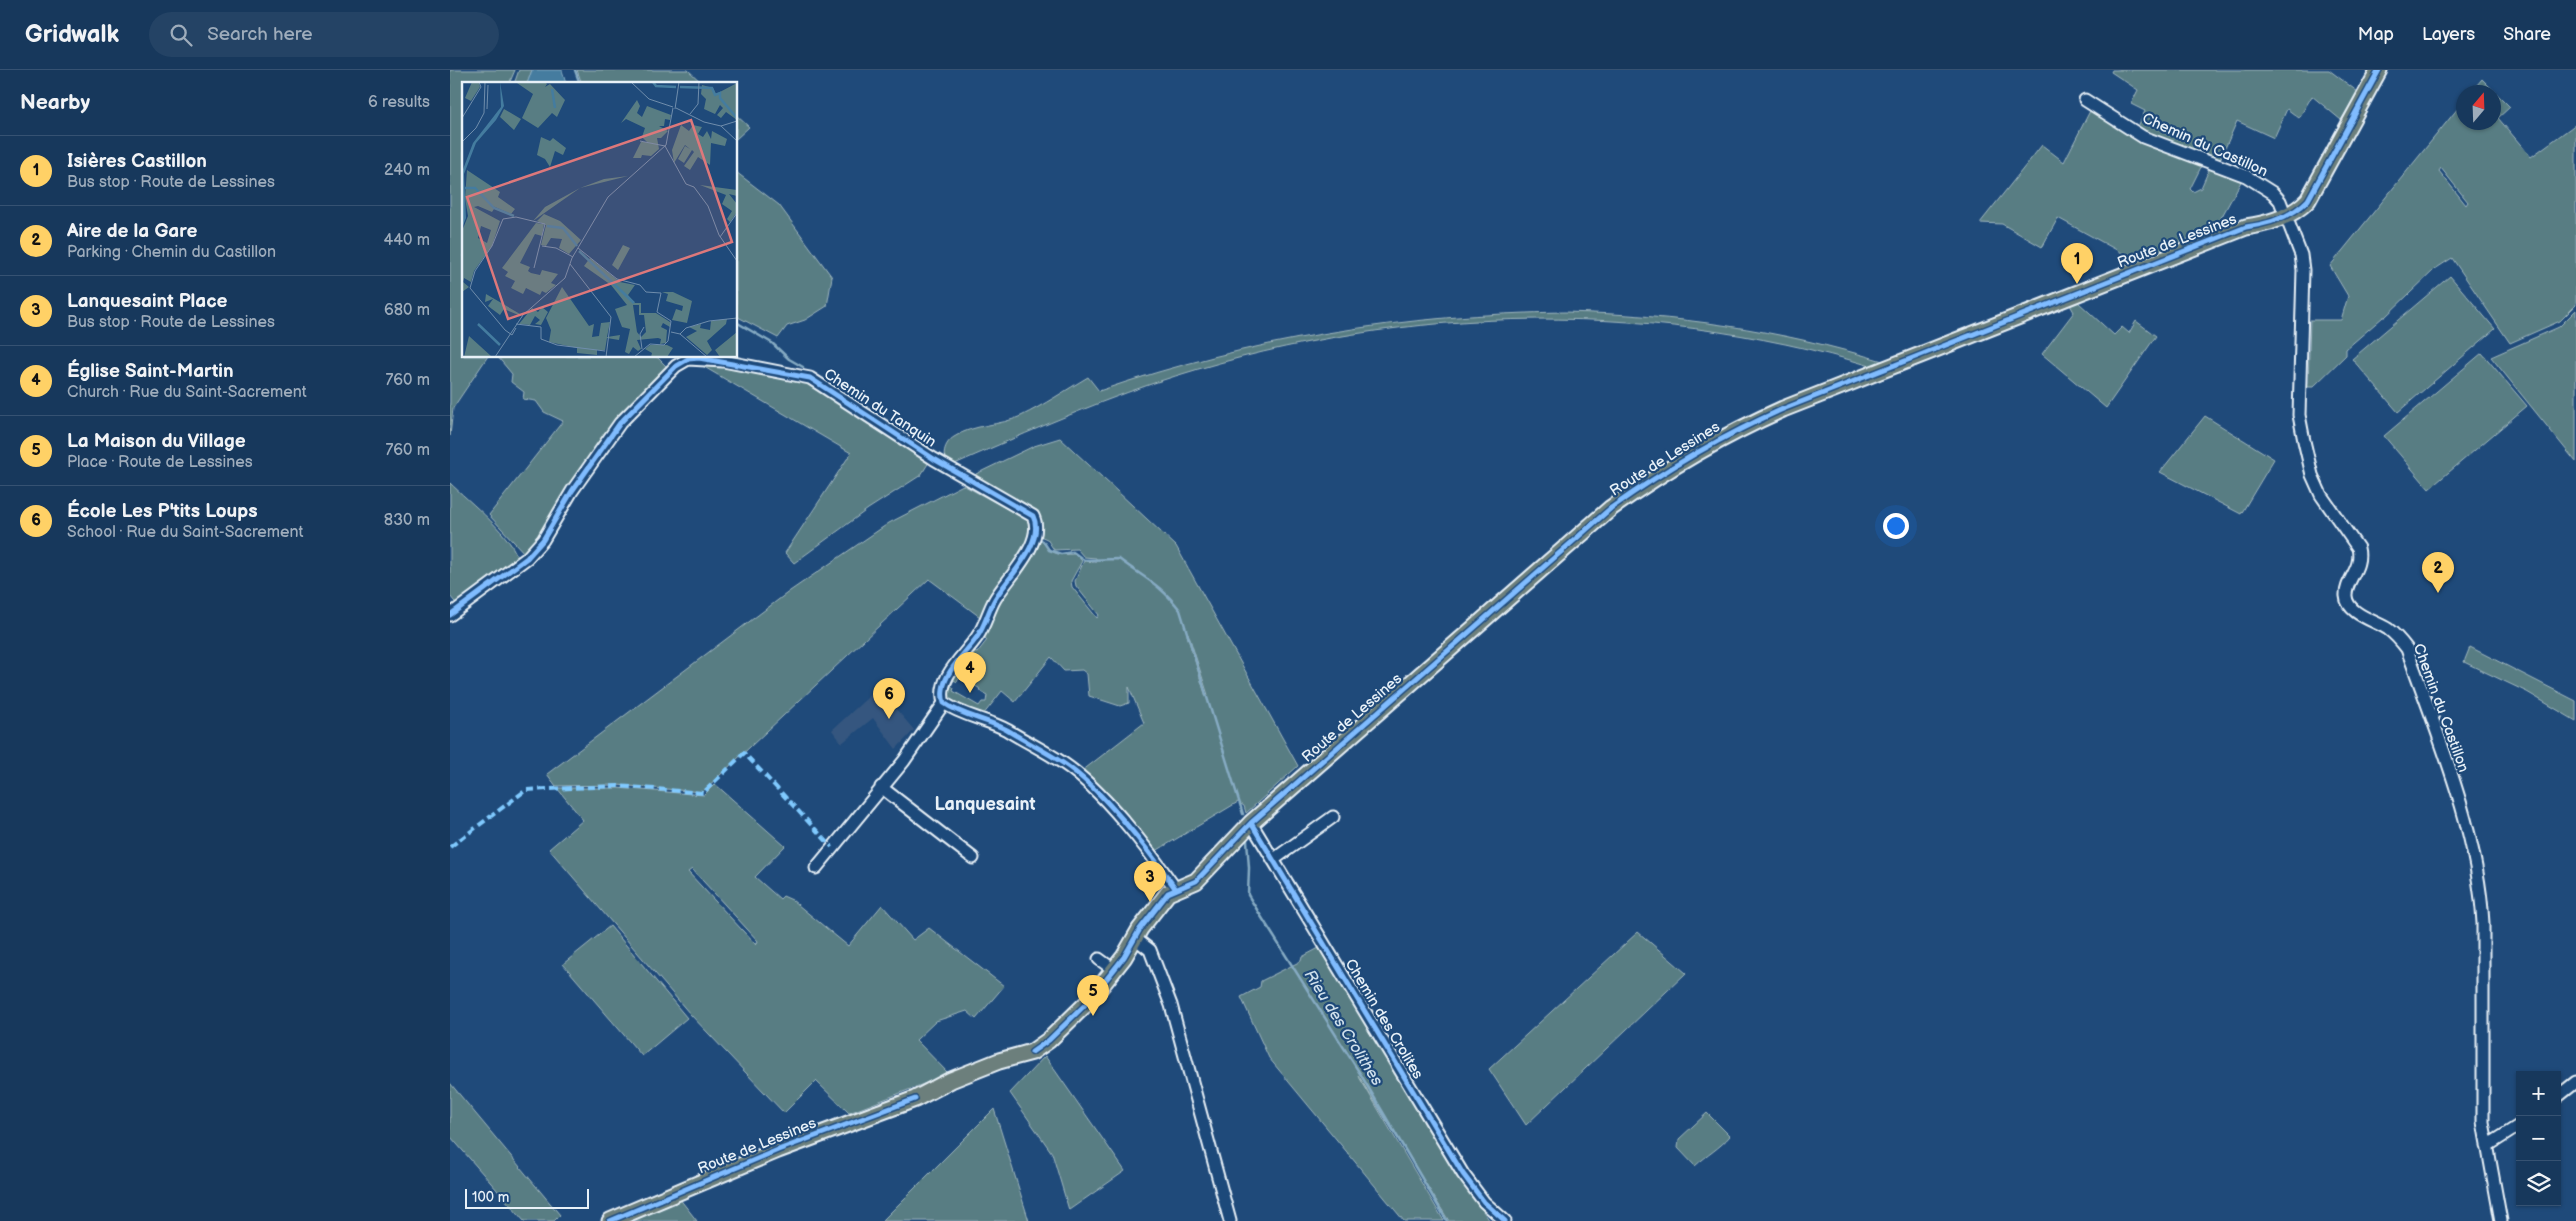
<!DOCTYPE html>
<html lang="en">
<head>
<meta charset="utf-8">
<style>
	body { margin:0; font-family:"Balsamiq Sans",sans-serif; background:#244365; color:#f1f3f6 }
	.controls { position:absolute; right:15px; bottom:15px; display:grid; overflow:hidden; border-radius:0px; box-shadow:0 1px 4px #0004 }
	.controls button { width:45px; height:45px; display:grid; place-items:center; padding:0; border:0; border-bottom:1px solid #365272; background:#17385c; color:#f1f3f6; font:25px sans-serif }
	.compass { position:absolute; left:2006px; top:15px; width:45px; height:45px; border-radius:50%; background:#17385c; box-shadow:0 1px 4px #0004; rotate:19deg }
	.scale { position:absolute; left:15px; bottom:12px; width:124px; box-sizing:border-box; padding-left:5px; border:2px solid #e8f1f8; border-top:0; font-size:14px; line-height:18px; white-space:nowrap; color:#e8f1f8; -webkit-text-stroke:4px #1f4a7a; paint-order:stroke }
	.you { position:absolute; left:1445px; top:455px; width:18px; height:18px; margin:-12px; border:4px solid #fff; border-radius:50%; background:#1a73e8; box-shadow:0 0 0 8px #1a73e833 }
	.badge { display:grid; place-items:center; width:32px; height:32px; border-radius:50%; background:#ffd166; color:#111; font-size:16px; font-weight:700 }
	.pin { position:absolute; translate:-50% -41px; filter:drop-shadow(0 1px 2px #0008) }
	.pin::after { content:''; position:absolute; top:26px; width:18px; height:15px; background:inherit; clip-path:polygon(0 0,100% 0,50% 100%) }
	.list { margin:0; padding:0; list-style:none }
	h2 { display:flex; justify-content:space-between; align-items:center; height:65px; margin:0; padding:0 20px; font-size:21px }
	h2 small { font-size:16px; font-weight:400; color:#9eacbb }
	.list li { display:grid; grid-template-columns:32px 1fr auto; gap:15px; align-items:center; box-sizing:border-box; height:70px; padding:0 20px; border-top:1px solid #365272 }
	.list b { display:block; font-size:19px; white-space:nowrap }
	.list p { margin:0; font-size:16px; white-space:nowrap; color:#9eacbb }
	.list em { font-size:16px; font-style:normal; color:#9eacbb }
	.icon { flex:none; width:28px; height:28px; fill:none; stroke:currentColor; stroke-width:2; stroke-linecap:round; stroke-linejoin:round }
	.map { position:relative; flex:none; width:2126px; height:1151px; overflow:hidden }
	header { display:flex; align-items:center; gap:30px; box-sizing:border-box; height:70px; padding:0 25px; background:#17385c; border-bottom:1px solid #365272 }
	header strong { font-size:24px }
	nav { display:flex; gap:28px; margin-inline-start:auto; font-size:18px }
	.search { width:350px; height:45px; background:#244365; display:flex; align-items:center; gap:12px; box-sizing:border-box; padding:0 18px; border-radius:28px; color:#9eacbb; font-size:19px }
	main { display:flex }
	aside { flex:1; background:#17385c }
	.map>svg:first-child { display:block }
	.built { fill:#36577f }
	.green { fill:#587d83; stroke:#a0b7be; fill-rule:evenodd }
	.water { fill:#447c9f; stroke:#86abc3 }
	.lines { fill:none; stroke-linecap:round; stroke-linejoin:round }
	.stream { stroke:#86abc3; stroke-width:2.5 }
	.minor-casing { stroke:#e8f1f8; stroke-width:15 }
	.major-casing { stroke:#e8f1f8; stroke-width:19 }
	.minor { stroke:#1f4a7a; stroke-width:11 }
	.major { stroke:#6c7f7c; stroke-width:15 }
	.quiet { stroke:#80caff; stroke-width:4; stroke-dasharray:8 4; stroke-linecap:butt }
	.cycleway-casing { stroke:#1f4a7a; stroke-width:8 }
	.cycleway { stroke:#80bcff; stroke-width:5 }
	.labels { text-anchor:middle; dominant-baseline:central; stroke-width:4.5; stroke-linejoin:round; paint-order:stroke }
	.street-label { font-size:15px; fill:#e8f1f8; stroke:#1f4a7a }
	.water-label { font-size:16px; font-style:italic; fill:#cfdfeb; stroke:#1f4a7a }
	.quarter-label { font-size:18px; font-weight:bold; fill:#e8f1f8; stroke:#1f4a7a }
	.inset-river { fill:none; stroke:#447c9f; stroke-width:2.5 }
	.inset-road { fill:none; stroke:#6f8dac; stroke-width:1 }
	.view { fill:#dd787b; fill-opacity:0.15; stroke:#dd787b; stroke-width:2.5 }
	.inset-edge { fill:none; stroke:#e8f1f8; stroke-width:2.5 }
</style>
</head>
<body>
<header>
<strong>Gridwalk</strong>
<div class="search"><svg class="icon" aria-label="search" viewBox="0 0 24 24"><circle cx="10" cy="10" r="6"/><path d="M15 15l6 6"/></svg>Search here</div>
<nav><a>Map</a><a>Layers</a><a>Share</a></nav>
</header>
<main>
<aside>
<h2>Nearby<small>6 results</small></h2>
<ul class="list">
<li><span class="badge">1</span><div><b>Isières Castillon</b><p>Bus stop · Route de Lessines</p></div><em>240 m</em></li>
<li><span class="badge">2</span><div><b>Aire de la Gare</b><p>Parking · Chemin du Castillon</p></div><em>440 m</em></li>
<li><span class="badge">3</span><div><b>Lanquesaint Place</b><p>Bus stop · Route de Lessines</p></div><em>680 m</em></li>
<li><span class="badge">4</span><div><b>Église Saint-Martin</b><p>Church · Rue du Saint-Sacrement</p></div><em>760 m</em></li>
<li><span class="badge">5</span><div><b>La Maison du Village</b><p>Place · Route de Lessines</p></div><em>760 m</em></li>
<li><span class="badge">6</span><div><b>École Les P'tits Loups</b><p>School · Rue du Saint-Sacrement</p></div><em>830 m</em></li>
</ul>
</aside>
<div class="map">
<svg width="2126" height="1151" viewBox="0 0 2126 1151">
	<rect width="100%" height="100%" fill="#1f4a7a"/>
	<filter id="ink" filterUnits="userSpaceOnUse"><feTurbulence type="fractalNoise" baseFrequency=".02" numOctaves="2"/><feDisplacementMap in="SourceGraphic" scale="10" xChannelSelector="R" yChannelSelector="G"/><feConvolveMatrix kernelMatrix="1 2 1 2 8 2 1 2 1" color-interpolation-filters="sRGB"/></filter>
	<g filter="url(#ink)">
		<path class="built" d="M 428,618 L 464,660 L 446,679 L 423,648 L 392,673 L 382,660 Z"/>
		<path class="green" d="M 0,0 L 65,0 L 59,14 L 14,14 L 14,286 L 38,286 L 3,338 L 0,366 Z
			M 69,0 L 82,0 L 77,14 L 64,14 Z
			M 127,0 L 238,0 L 253,14 L 132,14 Z
			M 1662,0 L 1879,0 L 1908,22 L 1891,50 L 1862,26 L 1849,48 L 1837,39 L 1824,68 L 1787,51 L 1769,92 L 1687,59 L 1695,41 L 1681,34 L 1688,20 L 1661,2 Z
			M 2032,9 L 2060,37 L 2048,48 L 2081,87 L 2126,54 L 2126,235 L 2110,251 L 2060,273 L 2002,188 L 1985,199 L 1935,247 L 1933,247 L 1896,279 L 1896,285 L 1863,317 L 1858,317 L 1860,250 L 1891,250 L 1898,226 L 1880,196 L 2013,32 L 2014,52 L 2044,52 L 2044,22 L 2021,22 ZM 1991,98 L 2018,132 L 2016,135 L 1989,101 Z
			M 1642,37 L 1753,93 L 1740,119 L 1743,122 L 1751,118 L 1761,95 L 1793,108 L 1771,148 L 1774,155 L 1685,190 L 1608,148 L 1592,177 L 1552,154 L 1530,153 L 1592,75 L 1614,92 Z
			M 286,45 L 299,57 L 286,69 Z
			M 286,102 L 329,135 L 382,207 L 377,236 L 355,250 L 337,256 L 328,268 L 286,246 Z
			M 2000,206 L 2045,259 L 1948,342 L 1902,289 Z
			M 1628,232 L 1664,265 L 1672,257 L 1679,263 L 1686,251 L 1706,266 L 1656,338 L 1592,284 L 1624,242 L 1620,235 Z
			M 2126,240 L 2126,392 L 2041,287 L 2109,257 Z
			M 1115,242 C 1228,245 1327,259 1436,292 L 1424,297 C 1192,226 933,236 704,313 C 634,337 567,367 500,396 C 490,388 494,373 504,367 C 523,354 550,356 571,346 C 594,335 616,320 638,307 L 649,321 C 800,269 956,244 1115,242 Z
			M 2032,283 L 2077,336 L 1979,419 L 1934,366 Z
			M 47,286 L 206,286 L 218,298 L 76,485 L 39,445 L 113,351 L 94,342 L 86,331 L 73,329 L 74,322 L 61,312 L 62,304 Z
			M 244,291 L 254,291 L 362,314 L 413,351 L 479,392 L 471,405 L 418,439 L 344,493 L 335,483 L 401,383 Z
			M 1755,346 L 1824,389 L 1791,444 L 1710,402 Z
			M 610,368 L 726,476 L 848,696 L 796,743 L 794,736 L 788,732 L 706,781 L 644,709 L 632,701 L 694,653 L 679,617 L 679,633 L 670,636 L 639,626 L 637,604 L 632,600 L 614,601 L 601,587 L 565,632 L 552,621 L 533,645 L 497,630 L 499,610 L 521,581 L 527,583 L 537,570 L 533,566 L 548,535 L 590,470 C 605,485 604,485 626,484 L 632,491 L 621,511 L 622,517 L 647,548 L 649,545 L 626,516 L 625,511 L 634,491 L 646,492 L 646,488 L 634,487 L 627,479 L 604,480 L 597,469 L 590,466 L 592,451 L 588,443 L 526,409 L 526,404 L 584,376 ZM 738,563 L 758,625 L 756,627 L 737,565 ZM 509,608 L 529,618 L 530,621 L 537,625 L 536,632 L 532,632 L 529,636 L 503,621 L 504,618 L 501,616 L 504,610 L 507,612 Z
			M 0,413 C 17,430 67,469 68,492 L 9,537 L 0,526 Z
			M 513,415 L 576,449 L 579,454 L 579,466 L 530,547 L 479,509 L 252,722 L 167,715 L 106,716 L 97,704 L 340,521 L 439,453 Z
			M 2020,577 L 2126,631 L 2126,651 L 2077,622 L 2014,592 Z
			M 265,714 L 335,776 L 305,807 L 330,829 L 333,826 L 342,830 L 398,876 L 432,835 L 463,870 L 479,858 L 554,916 L 526,949 L 517,941 L 486,951 L 466,970 L 499,1004 L 399,1043 L 366,1011 L 334,1043 L 240,944 L 99,779 L 133,750 L 107,718 L 167,718 L 254,725 ZM 242,799 L 308,871 L 306,875 L 238,802 Z
			M 160,856 L 237,948 L 192,986 L 113,894 Z
			M 1188,862 L 1236,903 L 1076,1055 L 1039,999 Z
			M 869,878 L 1018,1120 L 1040,1151 L 999,1151 L 908,1005 L 994,1151 L 954,1151 L 819,988 L 791,927 L 810,917 L 811,911 L 851,891 L 852,887 Z
			M 595,986 L 675,1101 L 619,1140 L 602,1083 L 560,1023 Z
			M 0,1013 L 110,1145 L 104,1151 L 74,1151 L 0,1066 Z
			M 544,1039 L 579,1151 L 432,1151 Z
			M 1257,1043 L 1280,1066 C 1270,1078 1257,1085 1245,1096 L 1228,1078 L 1229,1069 Z
			M 229,1128 L 247,1151 L 178,1151 Z"/>
		<path class="water" d="M 82,0 L 112,0 L 116,14 L 77,14 Z"/>
		<g class="lines">
			<path class="stream" d="M 125,0 L 130,14
				M 286,252 L 322,273 L 339,289 L 353,297
				M 387,332 L 451,374
				M 511,411 L 528,421
				M 588,469 L 593,471 L 599,480 L 611,484 L 623,482 L 634,490 L 669,489 C 694,508 710,514 730,540 L 793,744
				M 797,770 L 799,798 L 798,825 L 809,843 L 911,1005 L 997,1151"/>
			<g class="minor-casing">
				<path id="minor" d="M 1635,30 L 1693,67 L 1796,106 L 1823,123 L 1830,131 L 1851,185 L 1853,200 L 1849,345 L 1854,371 L 1862,405 L 1871,425 L 1908,478 C 1913,499 1895,510 1896,526 C 1897,544 1926,551 1938,559 C 1946,565 1951,571 1957,579 C 1988,666 2028,761 2033,853 L 2033,1052 L 2051,1151
					M 0,545 L 77,488 L 93,470 L 122,421 L 170,353 L 226,296 L 238,289 L 273,291 L 360,308 L 484,389 L 583,446 C 596,472 558,507 545,529 C 538,541 535,556 527,567 C 514,586 486,608 494,633
					M 494,633 C 512,646 537,649 557,660 C 575,671 595,681 613,693 C 652,719 698,779 725,818
					M 431,717 L 523,788
					M 801,753 L 1013,1104 L 1034,1132 L 1055,1151
					M 823,790 L 883,747
					M 366,798 L 454,691 L 494,633
					M 686,869 L 700,880 L 721,935 L 780,1151
					M 649,889 L 664,900
					M 2107,1027 L 2126,1012
					M 2037,1076 L 2070,1055"/>
			</g>
			<g class="major-casing">
				<path id="major" d="M 160,1151 L 328,1080 L 465,1029 L 501,1010 L 549,991 L 582,982 L 599,970 L 640,930 L 674,887 L 690,859 L 718,823 L 746,811 L 801,753 L 1161,438 C 1216,399 1272,366 1333,339 L 1796,157 C 1818,154 1843,146 1858,130 L 1929,0"/>
			</g>
			<use href="#minor" class="minor"/>
			<use href="#major" class="major"/>
			<path class="quiet" d="M 0,777 L 76,720 L 168,716 L 253,723 L 294,683 L 382,777"/>
			<g class="cycleway-casing">
				<path id="cycleway" d="M 0,545 L 77,488 L 93,470 L 122,421 L 170,353 L 226,296 L 238,289 L 249,288 L 360,308 L 484,389 L 583,446 C 596,472 558,507 545,529 C 538,541 535,556 527,567 C 514,586 486,608 494,633 C 512,646 537,649 557,660 C 575,671 595,681 613,693 C 652,719 698,779 725,818
					M 801,753 L 1013,1104 L 1034,1132 L 1055,1151
					M 582,982 L 599,970 L 640,930 L 674,887 L 690,859 L 718,823 L 746,811 L 801,753 L 1161,438 C 1216,399 1272,366 1333,339 L 1796,157 C 1818,154 1843,146 1858,130 L 1929,0
					M 160,1151 L 328,1080 L 465,1029"/>
			</g>
			<use href="#cycleway" class="cycleway"/>
		</g>
	</g>
	<g class="labels">
		<g class="street-label">
			<text transform="translate(1755 75) rotate(24)">Chemin du Castillon</text>
			<text transform="translate(1727 171) rotate(-21)">Route de Lessines</text>
			<text transform="translate(430 338) rotate(33)">Chemin du Tanquin</text>
			<text transform="translate(1215 389) rotate(-32)">Route de Lessines</text>
			<text transform="translate(1991 638) rotate(70)">Chemin du Castillon</text>
			<text transform="translate(902 648) rotate(-41)">Route de Lessines</text>
			<text transform="translate(934 949) rotate(59)">Chemin des Crolites</text>
			<text transform="translate(307 1076) rotate(-22)">Route de Lessines</text>
		</g>
		<g class="water-label">
			<text transform="translate(893 958) rotate(58)">Rieu des Crolithes</text>
		</g>
		<g class="quarter-label">
			<text x="535" y="734">Lanquesaint</text>
		</g>
	</g>
	<g transform="translate(12 12)">
		<rect width="275" height="275" fill="#1f4a7a"/>
		<path d="M 10,0 L 17,0 L 18,5 L 9,19 L 3,16 ZM 83,0 L 85,2 L 83,5 L 88,2 L 103,18 L 95,35 L 90,31 L 76,46 L 60,36 L 71,12 L 55,1 ZM 275,1 L 275,38 L 264,30 L 259,36 L 255,33 L 261,26 L 258,23 L 253,32 L 242,27 L 244,17 L 239,12 L 240,3 L 251,6 L 254,12 ZM 175,18 L 178,24 L 175,31 L 180,35 L 185,24 L 209,33 L 208,38 L 203,37 L 202,44 L 197,44 L 206,49 L 199,56 L 195,56 L 197,67 L 189,74 L 180,73 L 179,76 L 171,76 L 179,60 L 185,60 L 180,55 L 183,46 L 164,37 L 159,41 ZM 42,27 L 59,37 L 52,48 L 38,35 ZM 219,43 L 227,49 L 231,43 L 240,45 L 236,52 L 241,55 L 245,49 L 249,57 L 250,49 L 265,57 L 263,64 L 249,61 L 248,83 L 236,75 L 228,88 L 222,84 L 232,70 L 230,68 L 222,81 L 216,77 L 223,64 L 228,67 L 223,63 L 212,81 L 210,68 ZM 79,55 L 88,59 L 91,56 L 104,66 L 101,73 L 93,69 L 88,85 L 83,77 L 75,73 ZM 5,88 L 38,110 L 36,115 L 53,127 L 49,132 L 28,123 L 32,127 L 30,130 L 16,124 L 12,125 L 38,139 L 30,164 L 12,189 L 9,200 L 2,196 L 1,200 L 7,205 L 0,210 L 0,149 L 6,134 L 3,116 ZM 19,144 L 29,148 L 25,161 L 16,156 ZM 166,94 L 118,106 L 71,139 L 83,125 L 118,106 L 142,97 ZM 238,103 L 275,108 L 275,114 L 267,112 L 275,122 L 275,130 L 268,140 L 265,137 L 270,129 L 260,122 L 264,113 ZM 82,132 L 98,139 L 119,158 L 107,172 L 97,166 L 100,157 L 89,156 L 84,164 L 79,163 L 84,143 L 75,139 ZM 74,141 L 82,142 L 80,154 L 73,152 L 58,181 L 68,185 L 66,189 L 69,191 L 78,193 L 80,188 L 96,192 L 89,201 L 94,203 L 84,211 L 80,209 L 78,213 L 64,206 L 61,212 L 49,206 L 53,199 L 43,194 L 46,190 L 40,186 ZM 161,163 L 168,166 L 156,188 L 150,183 ZM 128,176 L 158,200 L 173,203 L 166,213 L 173,221 L 179,221 L 179,231 L 194,231 L 208,240 L 208,245 L 201,241 L 199,245 L 205,248 L 204,261 L 198,262 L 199,257 L 196,256 L 175,258 L 179,267 L 176,269 L 171,265 L 167,272 L 163,270 L 168,247 L 160,245 L 153,227 L 165,223 L 149,203 L 122,184 ZM 171,223 L 177,223 L 177,233 L 182,233 L 184,250 L 179,255 L 175,250 ZM 100,205 L 127,244 L 132,242 L 130,255 L 137,254 L 139,241 L 148,240 L 145,255 L 158,253 L 157,258 L 145,256 L 143,268 L 135,268 L 135,273 L 115,271 L 115,266 L 87,260 L 89,248 L 84,236 ZM 200,210 L 211,210 L 230,219 L 225,241 L 210,238 L 214,227 L 220,229 L 221,224 L 204,219 L 206,212 ZM 24,212 L 58,232 L 59,234 L 42,227 L 38,233 L 26,224 L 31,217 L 23,220 ZM 80,225 L 86,230 L 79,243 L 73,242 L 78,238 L 73,234 L 68,243 L 57,242 L 70,226 L 76,230 ZM 265,237 L 264,242 L 245,259 L 250,268 L 245,273 L 224,255 L 235,249 L 227,245 L 239,242 L 238,246 L 248,248 L 249,239 ZM 275,250 L 275,275 L 258,275 L 253,268 ZM 7,254 L 29,274 L 28,275 L 2,275 ZM 188,263 L 205,263 L 211,266 L 205,275 L 189,275 L 190,271 L 183,267 Z" fill="#587d83" fill-rule="evenodd"/>
		<path d="M 38,0 L 42,24 L 34,38 L 14,61 L 2,92 L 4,136 L 0,146 L 0,90 L 11,61 L 39,25 Z" fill="#447c9f"/>
		<path class="inset-river" d="M 191,0 L 194,4 L 214,5M 218,5 L 250,6 L 253,13 L 258,11 L 258,16 L 275,36M 90,7 L 93,26M 3,106 L 13,106 L 32,126 L 52,134M 85,144 L 101,146 L 115,164M 117,169 L 172,221M 16,242 L 38,263"/>
		<path class="inset-road" d="M 169,0 L 187,17 L 211,25M 214,26 L 242,40 L 259,44 L 275,59M 25,27 L 26,3M 213,27 L 217,0M 228,32 L 236,22 L 237,0M 0,36 L 19,5 L 17,0M 259,44 L 275,39M 178,59 L 203,64 L 224,102 L 232,105 L 246,124 L 257,153 L 275,179M 0,60 L 14,46 L 22,31 L 23,0M 258,155 L 275,131M 80,164 L 94,166 L 111,175M 116,166 L 155,197 L 178,203 L 184,210 L 199,211 L 195,230 L 209,239 L 206,259 L 202,263 L 188,262 L 172,275M 108,182 L 149,235 L 144,275M 8,206 L 13,189 L 30,164 L 41,137 L 54,135 L 83,142 L 72,186M 8,206 L 43,248 L 50,253 L 54,246M 54,242 L 79,245M 79,245 L 79,257 L 95,263 L 143,269M 209,250 L 218,252 L 224,246 L 247,239 L 275,236M 218,252 L 245,275M 180,267 L 178,252 L 182,245M 33,275 L 61,233 L 103,196 L 110,176 L 146,115 L 204,63 L 211,26"/>
		<path class="view" d="M 229,38 L 270,160 L 46,237 L 5,115 Z"/>
		<rect width="275" height="275" class="inset-edge"/>
	</g>
</svg>
<div class="controls">
<button>+</button>
<button>−</button>
<button><svg class="icon" aria-label="layers" viewBox="0 0 24 24"><path d="M12 4l9 5-9 5-9-5zM3 14l9 5 9-5"/></svg></button>
</div>
<svg class="compass" viewBox="-18 -18 36 36"><path d="M0-13l5 13h-10z" fill="#e53935"/><path d="M0 13l5-13h-10z" fill="#9eacbb"/></svg>
<div class="scale">100 m</div>
<div class="you"></div>
<div class="pin badge" style="left:1627px;top:214px">1</div>
<div class="pin badge" style="left:1988px;top:523px">2</div>
<div class="pin badge" style="left:700px;top:832px">3</div>
<div class="pin badge" style="left:520px;top:623px">4</div>
<div class="pin badge" style="left:643px;top:946px">5</div>
<div class="pin badge" style="left:439px;top:649px">6</div>
</div>
</main>
</body>
</html>
